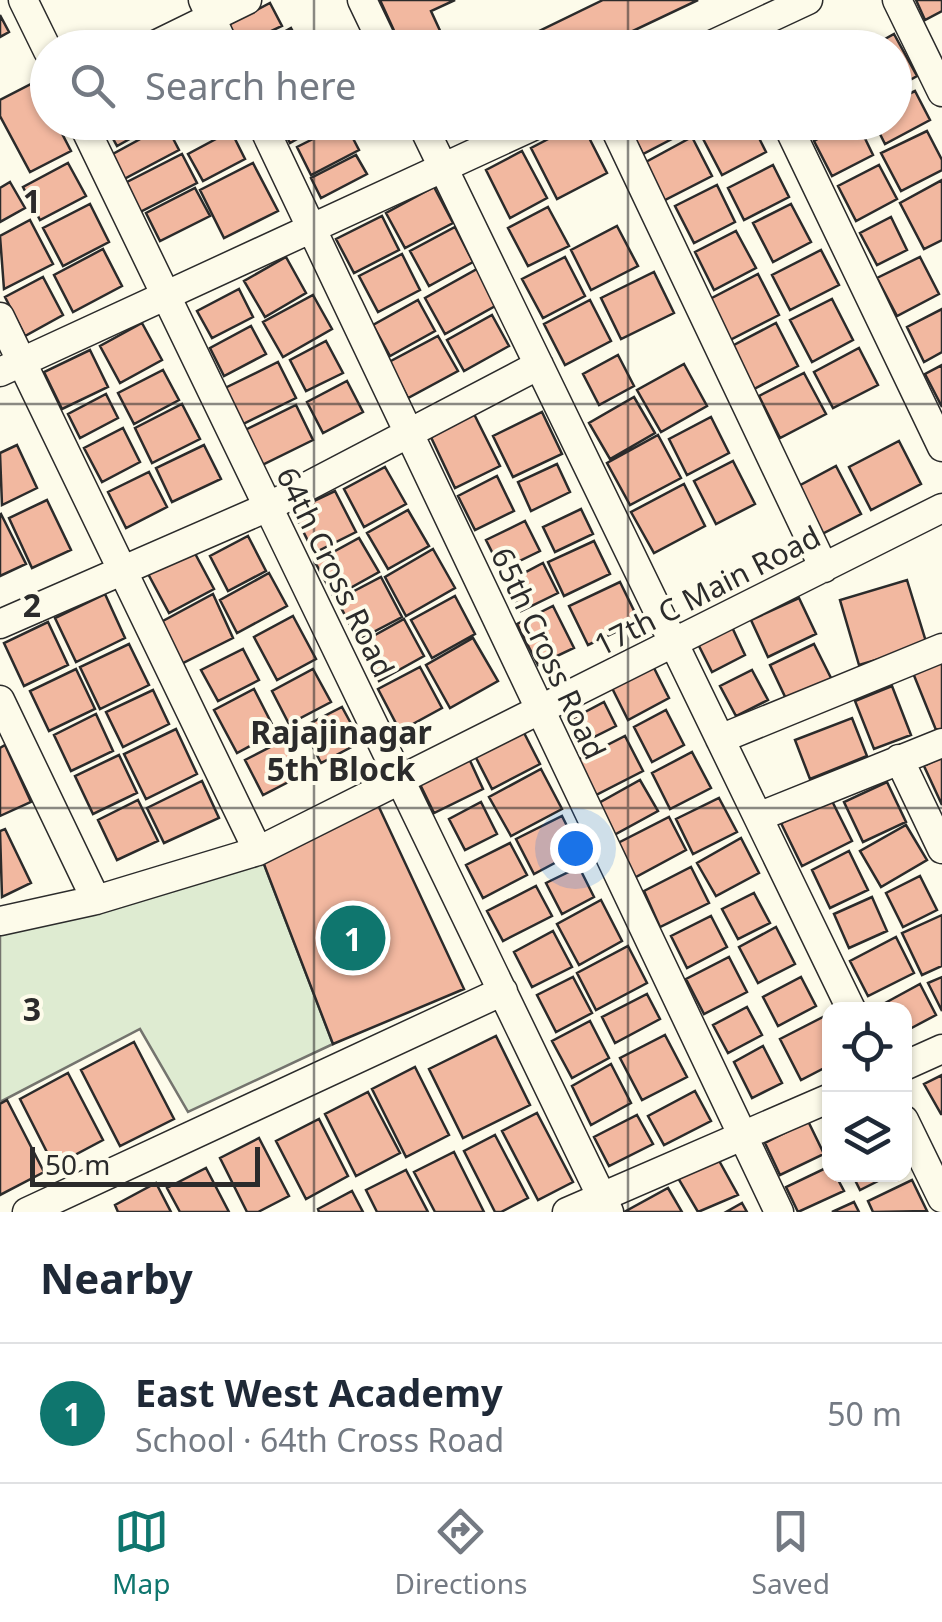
<!DOCTYPE html>
<html lang="en">
<head>
<meta charset="utf-8">
<style>
	body { margin:0; font-family:"Noto Sans",sans-serif; background:#f2f2f3; color:#1f2937 }
	.controls { position:absolute; right:30px; bottom:30px; display:grid; overflow:hidden; border-radius:20px; box-shadow:0 2px 8px #0004 }
	.controls button { width:90px; height:90px; display:grid; place-items:center; padding:0; border:0; border-bottom:2px solid #e0e1e3; background:#fff; color:#1f2937; font:50px sans-serif }
	.scale { position:absolute; left:30px; bottom:25px; width:230px; box-sizing:border-box; padding-left:10px; border:5px solid #2b2b2b; border-top:0; font-size:28px; line-height:35px; white-space:nowrap; color:#2b2b2b; -webkit-text-stroke:8px #fdfbea; paint-order:stroke }
	.you { position:absolute; left:575px; top:848px; width:35px; height:35px; margin:-25px; border:8px solid #fff; border-radius:50%; background:#1a73e8; box-shadow:0 0 0 15px #1a73e833 }
	.badge { display:grid; place-items:center; width:65px; height:65px; border-radius:50%; background:#0f766e; color:#fff; font-size:32px; font-weight:700 }
	.pin { position:absolute; translate:-50% -50%; border:5px solid #fff; box-shadow:0 2px 10px #0006 }
	.list { margin:0; padding:0; list-style:none }
	h2 { display:flex; justify-content:space-between; align-items:center; height:130px; margin:0; padding:0 40px; font-size:42px }
	h2 small { font-size:32px; font-weight:400; color:#747a83 }
	.list li { display:grid; grid-template-columns:65px 1fr auto; gap:30px; align-items:center; box-sizing:border-box; height:140px; padding:0 40px; border-top:2px solid #e0e1e3 }
	.list b { display:block; font-size:38px; white-space:nowrap }
	.list p { margin:0; font-size:32px; white-space:nowrap; color:#747a83 }
	.list em { font-size:32px; font-style:normal; color:#747a83 }
	.icon { flex:none; width:55px; height:55px; fill:none; stroke:currentColor; stroke-width:2; stroke-linecap:round; stroke-linejoin:round }
	.map { position:relative; flex:none; width:942px; height:1212px; overflow:hidden }
	.search { position:absolute; background:#fff; box-shadow:0 2px 8px #0004; left:30px; right:30px; top:30px; height:110px; display:flex; align-items:center; gap:25px; box-sizing:border-box; padding:0 35px; border-radius:55px; color:#747a83; font-size:38px }
	.sheet { height:270px; background:#fff }
	nav { display:flex; justify-content:space-around; align-items:center; box-sizing:border-box; height:140px; border-top:2px solid #e0e1e3; background:#fff; font-size:28px; color:#747a83 }
	nav a { display:grid; justify-items:center; gap:5px }
	nav .on { color:#0f766e }
	.map>svg:first-child { display:block }
	.green { fill:#deebd1; stroke:#74746e; stroke-width:2.5 }
	.building { fill:#f2b8a0; stroke:#2b2b2b; stroke-width:2.5 }
	.lines { fill:none; stroke-linecap:round; stroke-linejoin:round }
	.street-casing { stroke:#2b2b2b; stroke-width:31 }
	.street { stroke:#fdfbea; stroke-width:28 }
	.grid { fill:none; stroke:#2b2b2b; stroke-width:2.5; stroke-opacity:0.55 }
	.labels { text-anchor:middle; dominant-baseline:central; stroke-width:8; stroke-linejoin:round; paint-order:stroke }
	.street-label { font-size:30px; fill:#2b2b2b; stroke:#fdfbea }
	.neighbourhood-label { font-size:32px; font-weight:bold; fill:#2b2b2b; stroke:#fdfbea }
	.grid-label { font-size:32px; text-anchor:middle; font-weight:bold; fill:#2b2b2b; stroke:#fdfbea; stroke-width:8; stroke-linejoin:round; paint-order:stroke }
</style>
</head>
<body>
<div class="map">
<svg width="942" height="1212" viewBox="0 0 942 1212">
	<rect width="100%" height="100%" fill="#fdfbea"/>
	<path class="green" d="M 262,859 L 333,1044 L 188,1112 L 140,1029 L 0,1102 L 0,932 Z"/>
	<path class="building" d="M 380,0 L 455,0 L 431,11 L 448,48 L 402,48 Z
		M 603,0 L 698,0 L 597,48 L 504,48 Z
		M 916,0 L 942,0 L 942,11 L 925,20 Z
		M 270,3 L 282,26 L 235,48 L 224,27 Z
		M 0,15 L 9,32 L 0,37 Z
		M 291,28 L 302,48 L 255,48 Z
		M 894,34 L 917,76 L 894,89 L 894,48 L 869,48 Z
		M 35,82 L 48,106 L 48,122 L 56,122 L 71,151 L 30,172 L 0,116 L 0,100 Z
		M 915,91 L 930,120 L 885,144 L 874,122 L 894,122 L 894,101 Z
		M 104,122 L 160,122 L 117,146 Z
		M 279,122 L 327,122 L 290,143 Z
		M 581,122 L 607,173 L 557,199 L 531,148 Z
		M 626,122 L 687,122 L 691,129 L 643,154 Z
		M 720,122 L 751,122 L 766,152 L 722,175 L 700,133 Z
		M 849,122 L 857,122 L 873,155 L 832,176 L 814,141 Z
		M 345,123 L 359,150 L 311,175 L 297,147 Z
		M 166,125 L 179,150 L 124,179 L 111,155 Z
		M 231,131 L 245,159 L 203,181 L 188,154 Z
		M 927,131 L 942,160 L 942,170 L 901,191 L 881,153 Z
		M 692,137 L 712,176 L 663,201 L 644,163 Z
		M 522,151 L 547,198 L 510,218 L 486,170 Z
		M 182,154 L 197,183 L 140,212 L 125,183 Z
		M 356,155 L 367,174 L 321,198 L 311,178 Z
		M 68,163 L 86,196 L 40,220 L 23,187 Z
		M 253,163 L 278,211 L 224,238 L 200,190 Z
		M 773,165 L 789,197 L 744,220 L 728,188 Z
		M 879,165 L 897,199 L 856,221 L 838,186 Z
		M 942,180 L 942,240 L 924,249 L 900,203 Z
		M 10,182 L 25,208 L 0,222 L 0,188 Z
		M 717,185 L 735,222 L 694,243 L 675,206 Z
		M 434,187 L 453,223 L 405,248 L 386,213 Z
		M 195,188 L 210,216 L 160,241 L 146,213 Z
		M 90,204 L 109,242 L 63,266 L 43,228 Z
		M 791,204 L 811,242 L 773,262 L 753,223 Z
		M 548,207 L 569,246 L 528,266 L 508,228 Z
		M 382,216 L 399,250 L 354,273 L 336,239 Z
		M 891,217 L 907,250 L 877,265 L 860,233 Z
		M 30,220 L 53,264 L 4,289 L 0,236 Z
		M 617,226 L 638,266 L 591,290 L 571,250 Z
		M 455,227 L 473,262 L 429,286 L 410,251 Z
		M 736,231 L 756,268 L 714,290 L 695,252 Z
		M 103,249 L 122,286 L 73,312 L 54,275 Z
		M 821,250 L 839,285 L 790,310 L 772,275 Z
		M 402,254 L 420,290 L 378,312 L 359,276 Z
		M 286,257 L 306,293 L 265,317 L 244,281 Z
		M 565,257 L 585,296 L 543,318 L 522,279 Z
		M 920,257 L 939,294 L 897,316 L 877,278 Z
		M 477,269 L 497,305 L 445,334 L 425,298 Z
		M 654,272 L 674,313 L 621,339 L 601,298 Z
		M 758,274 L 779,315 L 728,341 L 708,300 Z
		M 43,277 L 63,315 L 25,336 L 5,297 Z
		M 239,289 L 253,317 L 212,338 L 197,311 Z
		M 313,295 L 332,329 L 283,357 L 263,322 Z
		M 832,299 L 853,340 L 812,362 L 790,320 Z
		M 418,300 L 435,331 L 390,356 L 373,325 Z
		M 590,300 L 611,341 L 565,365 L 544,324 Z
		M 942,309 L 942,352 L 924,362 L 907,327 Z
		M 492,315 L 509,346 L 464,371 L 447,340 Z
		M 142,323 L 162,360 L 120,383 L 100,346 Z
		M 776,323 L 798,366 L 754,389 L 732,346 Z
		M 251,326 L 266,354 L 224,376 L 210,348 Z
		M 438,336 L 458,371 L 408,398 L 389,362 Z
		M 326,341 L 343,373 L 306,391 L 290,360 Z
		M 859,348 L 878,385 L 833,408 L 814,372 Z
		M 90,350 L 108,387 L 62,409 L 44,372 Z
		M 618,355 L 634,386 L 599,405 L 583,374 Z
		M 278,362 L 296,398 L 243,424 L 225,388 Z
		M 684,364 L 707,406 L 661,432 L 637,390 Z
		M 942,365 L 942,407 L 925,374 Z
		M 163,370 L 179,400 L 134,424 L 118,393 Z
		M 804,373 L 826,414 L 780,438 L 759,396 Z
		M 347,381 L 363,412 L 323,433 L 307,402 Z
		M 106,394 L 118,418 L 80,438 L 68,414 Z
		M 634,397 L 655,433 L 610,459 L 589,423 Z
		M 182,404 L 200,439 L 152,463 L 135,428 Z
		M 296,405 L 313,440 L 260,466 L 243,431 Z
		M 473,412 L 500,466 L 455,488 L 429,433 Z
		M 542,412 L 562,454 L 513,477 L 493,436 Z
		M 711,417 L 729,453 L 687,475 L 669,439 Z
		M 123,428 L 140,462 L 102,482 L 84,448 Z
		M 658,435 L 681,478 L 630,505 L 607,463 Z
		M 899,441 L 921,484 L 871,510 L 849,467 Z
		M 17,445 L 37,488 L 2,505 L 0,453 Z
		M 204,445 L 221,479 L 172,502 L 156,468 Z
		M 733,461 L 755,504 L 716,524 L 694,481 Z
		M 557,464 L 570,492 L 531,511 L 518,482 Z
		M 836,466 L 861,514 L 818,536 L 793,489 Z
		M 385,467 L 406,504 L 364,527 L 344,489 Z
		M 149,472 L 167,507 L 126,528 L 108,492 Z
		M 497,476 L 514,511 L 475,530 L 458,496 Z
		M 684,484 L 705,526 L 654,553 L 631,512 Z
		M 335,491 L 356,532 L 314,553 L 293,511 Z
		M 47,500 L 71,550 L 32,568 L 9,518 Z
		M 581,509 L 593,534 L 555,552 L 543,527 Z
		M 408,510 L 429,546 L 388,569 L 367,533 Z
		M 1,514 L 26,564 L 0,576 L 0,515 Z
		M 525,521 L 540,551 L 501,570 L 486,540 Z
		M 248,536 L 266,571 L 228,591 L 210,556 Z
		M 359,538 L 379,572 L 334,597 L 315,562 Z
		M 594,541 L 610,574 L 564,596 L 548,562 Z
		M 191,546 L 214,589 L 169,613 L 146,570 Z
		M 433,549 L 455,588 L 406,616 L 385,577 Z
		M 543,563 L 558,593 L 521,611 L 507,582 Z
		M 269,573 L 287,606 L 237,633 L 220,600 Z
		M 381,577 L 402,617 L 358,640 L 337,600 Z
		M 907,580 L 927,645 L 859,665 L 840,600 Z
		M 620,582 L 639,621 L 588,645 L 569,606 Z
		M 105,594 L 125,638 L 76,662 L 55,618 Z
		M 213,594 L 233,638 L 181,664 L 161,622 Z
		M 455,596 L 475,634 L 432,658 L 411,620 Z
		M 799,598 L 816,634 L 768,657 L 751,620 Z
		M 553,606 L 574,648 L 538,665 L 517,624 Z
		M 293,616 L 316,659 L 277,680 L 254,637 Z
		M 404,619 L 424,656 L 379,681 L 359,644 Z
		M 48,622 L 68,665 L 24,686 L 4,643 Z
		M 731,625 L 745,655 L 712,672 L 697,642 Z
		M 473,638 L 498,681 L 450,708 L 426,665 Z
		M 129,644 L 149,685 L 100,709 L 80,667 Z
		M 814,644 L 834,684 L 789,705 L 770,665 Z
		M 243,649 L 259,680 L 218,701 L 201,670 Z
		M 942,662 L 942,728 L 936,730 L 913,673 Z
		M 653,666 L 669,698 L 628,720 L 612,688 Z
		M 420,667 L 442,708 L 400,731 L 378,689 Z
		M 76,669 L 95,709 L 49,731 L 30,691 Z
		M 313,669 L 331,702 L 289,724 L 272,691 Z
		M 752,670 L 768,700 L 736,716 L 720,686 Z
		M 892,686 L 911,735 L 874,749 L 855,701 Z
		M 254,689 L 276,732 L 237,753 L 214,710 Z
		M 153,690 L 169,724 L 123,747 L 106,712 Z
		M 604,702 L 616,726 L 582,743 L 570,720 Z
		M 342,707 L 361,742 L 321,763 L 303,727 Z
		M 666,710 L 684,745 L 652,762 L 634,727 Z
		M 96,714 L 113,751 L 71,771 L 54,735 Z
		M 852,718 L 867,756 L 810,779 L 795,740 Z
		M 520,725 L 540,764 L 492,789 L 472,750 Z
		M 176,729 L 197,774 L 146,799 L 124,754 Z
		M 625,736 L 643,771 L 594,796 L 576,761 Z
		M 284,740 L 302,775 L 263,795 L 245,760 Z
		M 5,745 L 31,802 L 0,816 L 0,748 Z
		M 466,752 L 483,789 L 434,813 L 416,776 Z
		M 692,752 L 711,788 L 670,809 L 652,773 Z
		M 119,755 L 137,793 L 93,814 L 75,776 Z
		M 942,757 L 942,805 L 924,766 Z
		M 541,769 L 562,809 L 511,836 L 489,797 Z
		M 640,780 L 658,811 L 614,835 L 597,804 Z
		M 202,781 L 219,818 L 164,843 L 147,808 Z
		M 887,782 L 906,822 L 863,842 L 844,802 Z
		M 719,798 L 737,832 L 693,854 L 676,819 Z
		M 831,799 L 852,841 L 802,866 L 781,823 Z
		M 138,800 L 158,841 L 117,860 L 98,820 Z
		M 481,802 L 497,834 L 465,850 L 449,819 Z
		M 378,805 L 464,989 L 333,1044 L 262,859 Z
		M 562,816 L 579,850 L 534,874 L 516,839 Z
		M 669,817 L 686,850 L 634,878 L 616,844 Z
		M 906,825 L 927,860 L 881,887 L 860,851 Z
		M 5,829 L 31,883 L 2,897 L 0,831 Z
		M 741,838 L 759,873 L 716,896 L 697,863 Z
		M 510,843 L 527,875 L 483,898 L 466,865 Z
		M 849,851 L 868,890 L 830,908 L 812,870 Z
		M 579,867 L 594,897 L 562,914 L 546,883 Z
		M 691,867 L 709,903 L 660,927 L 644,891 Z
		M 920,876 L 937,910 L 903,927 L 886,893 Z
		M 536,886 L 552,916 L 503,941 L 487,911 Z
		M 754,893 L 770,923 L 738,939 L 722,909 Z
		M 872,897 L 887,931 L 849,948 L 834,914 Z
		M 601,900 L 622,941 L 579,965 L 557,924 Z
		M 942,915 L 942,966 L 922,975 L 902,933 Z
		M 711,916 L 727,947 L 687,968 L 671,936 Z
		M 776,927 L 795,964 L 758,983 L 739,947 Z
		M 553,931 L 572,967 L 532,987 L 514,952 Z
		M 896,937 L 914,973 L 868,996 L 850,961 Z
		M 628,946 L 647,983 L 596,1010 L 577,973 Z
		M 729,957 L 747,992 L 704,1014 L 686,979 Z
		M 573,977 L 592,1013 L 556,1032 L 537,995 Z
		M 801,977 L 816,1006 L 778,1026 L 763,997 Z
		M 942,977 L 942,1011 L 928,983 Z
		M 920,984 L 936,1015 L 904,1032 L 904,1009 L 874,1009 Z
		M 647,994 L 660,1019 L 615,1043 L 602,1017 Z
		M 747,1007 L 762,1035 L 728,1053 L 713,1025 Z
		M 825,1016 L 830,1026 L 830,1065 L 801,1080 L 780,1039 Z
		M 590,1021 L 609,1058 L 572,1078 L 552,1041 Z
		M 665,1035 L 687,1077 L 642,1100 L 620,1058 Z
		M 496,1036 L 530,1105 L 463,1138 L 429,1069 Z
		M 134,1042 L 174,1119 L 120,1146 L 81,1070 Z
		M 763,1046 L 782,1083 L 752,1098 L 734,1062 Z
		M 611,1064 L 631,1103 L 591,1125 L 572,1086 Z
		M 415,1067 L 449,1135 L 406,1157 L 372,1089 Z
		M 68,1073 L 103,1140 L 54,1166 L 20,1099 Z
		M 942,1075 L 942,1114 L 941,1114 L 924,1084 Z
		M 695,1091 L 711,1121 L 664,1145 L 648,1116 Z
		M 368,1092 L 400,1153 L 356,1176 L 325,1114 Z
		M 7,1100 L 44,1172 L 0,1195 L 0,1104 Z
		M 537,1113 L 573,1182 L 538,1200 L 502,1131 Z
		M 637,1115 L 653,1144 L 609,1166 L 594,1137 Z
		M 319,1119 L 348,1176 L 306,1199 L 276,1141 Z
		M 808,1121 L 824,1154 L 780,1175 L 765,1143 Z
		M 495,1135 L 528,1198 L 501,1212 L 495,1212 L 464,1151 Z
		M 259,1138 L 289,1196 L 258,1212 L 247,1212 L 220,1158 Z
		M 454,1152 L 484,1212 L 435,1212 L 414,1172 Z
		M 717,1157 L 738,1195 L 698,1212 L 678,1178 Z
		M 830,1166 L 830,1174 L 835,1174 L 844,1191 L 798,1212 L 786,1187 Z
		M 206,1168 L 229,1212 L 180,1212 L 167,1188 Z
		M 406,1170 L 428,1212 L 377,1212 L 366,1190 Z
		M 852,1174 L 892,1174 L 860,1190 Z
		M 912,1180 L 927,1211 L 873,1212 L 868,1201 Z
		M 156,1183 L 171,1212 L 118,1212 L 115,1205 Z
		M 668,1188 L 682,1212 L 624,1212 Z
		M 352,1191 L 363,1212 L 319,1212 L 318,1209 Z
		M 854,1202 L 859,1212 L 832,1212 Z
		M 742,1203 L 747,1212 L 726,1212 Z"/>
	<g class="lines">
		<g class="street-casing">
			<path id="street" d="M 23,0 L 48,51
				M 203,0 L 225,48
				M 362,0 L 385,48
				M 897,0 L 942,92
				M 149,48 L 247,0
				M 705,48 L 808,0
				M 82,122 L 609,1212
				M 261,122 L 779,1212
				M 421,122 L 851,1009
				M 612,122 L 824,568
				M 786,122 L 942,447
				M 0,317 L 258,851
				M 0,372 L 542,122
				M 0,624 L 268,507 L 539,365
				M 0,700 L 96,900
				M 720,739 L 942,648
				M 899,759 L 942,849
				M 758,817 L 942,743
				M 0,921 L 96,900 L 258,851 L 942,508
				M 904,1066 L 942,1049
				M 904,1120 L 942,1198
				M 27,1212 L 503,991
				M 567,1212 L 830,1098"/>
		</g>
		<use href="#street" class="street"/>
	</g>
	<path class="grid" d="M 314,0 L 314,48M 628,0 L 628,48M 314,122 L 314,1212M 628,122 L 628,1212M 0,404 L 942,404M 0,808 L 942,808"/>
	<g class="labels">
		<g class="street-label">
			<text transform="translate(336 572) rotate(64)">64th Cross Road</text>
			<text transform="translate(707 590) rotate(-27)">17th C Main Road</text>
			<text transform="translate(549 653) rotate(65)">65th Cross Road</text>
		</g>
		<g class="neighbourhood-label">
			<text x="341" y="731">Rajajinagar<tspan x="341" dy="37">5th Block</tspan></text>
		</g>
	</g>
	<g class="grid-label">
		<text x="32" y="213">1</text>
		<text x="32" y="617">2</text>
		<text x="32" y="1021">3</text>
	</g>
</svg>
<div class="controls">
<button><svg class="icon" aria-label="locate" viewBox="0 0 24 24"><circle cx="12" cy="12" r="6"/><path d="M12 2v4M12 18v4M2 12h4M18 12h4"/></svg></button>
<button><svg class="icon" aria-label="layers" viewBox="0 0 24 24"><path d="M12 4l9 5-9 5-9-5zM3 14l9 5 9-5"/></svg></button>
</div>
<div class="scale">50 m</div>
<div class="you"></div>
<div class="pin badge" style="left:353px;top:938px">1</div>
<div class="search"><svg class="icon" aria-label="search" viewBox="0 0 24 24"><circle cx="10" cy="10" r="6"/><path d="M15 15l6 6"/></svg>Search here</div>
</div>
<section class="sheet">
<h2>Nearby<small></small></h2>
<ul class="list">
<li><span class="badge">1</span><div><b>East West Academy</b><p>School · 64th Cross Road</p></div><em>50 m</em></li>
</ul>
</section>
<nav>
<a class="on"><svg class="icon" aria-label="map" viewBox="0 0 24 24"><path d="M3 6l6-2 6 2 6-2v14l-6 2-6-2-6 2zM9 4v14M15 6v14"/></svg>Map</a>
<a><svg class="icon" aria-label="directions" viewBox="0 0 24 24"><path d="M12 3l9 9-9 9-9-9zM9 14v-3h6M13 9l2 2-2 2"/></svg>Directions</a>
<a><svg class="icon" aria-label="saved" viewBox="0 0 24 24"><path d="M7 4h10v16l-5-4-5 4z"/></svg>Saved</a>
</nav>
</body>
</html>
